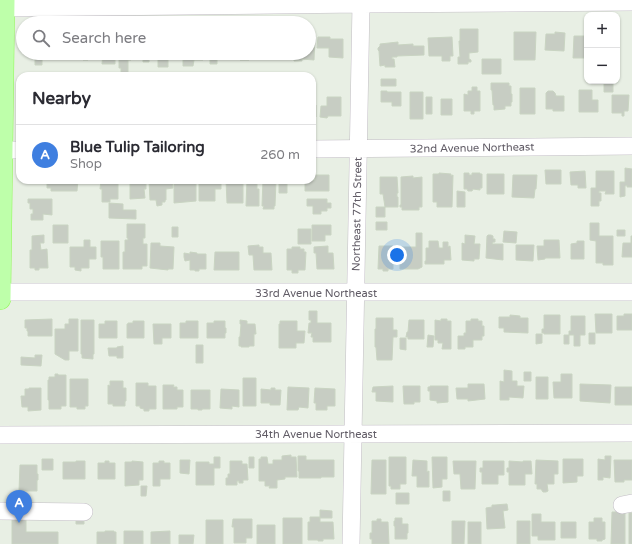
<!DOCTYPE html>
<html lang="en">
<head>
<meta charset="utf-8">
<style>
	body { margin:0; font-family:"Varela Round",sans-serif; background:#f7f7f7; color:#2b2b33 }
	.controls { position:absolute; right:12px; top:12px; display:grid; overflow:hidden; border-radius:8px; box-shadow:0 1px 3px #0004 }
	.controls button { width:36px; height:36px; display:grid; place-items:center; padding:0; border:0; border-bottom:1px solid #e1e1e2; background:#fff; color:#2b2b33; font:20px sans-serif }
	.you { position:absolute; left:397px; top:255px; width:14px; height:14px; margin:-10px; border:3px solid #fff; border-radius:50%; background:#1a73e8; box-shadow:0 0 0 6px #1a73e833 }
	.badge { display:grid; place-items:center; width:26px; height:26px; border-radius:50%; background:#84842e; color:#fff; font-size:13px; font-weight:700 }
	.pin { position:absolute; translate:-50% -33px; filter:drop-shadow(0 1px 2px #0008) }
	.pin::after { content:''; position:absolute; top:21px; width:14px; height:12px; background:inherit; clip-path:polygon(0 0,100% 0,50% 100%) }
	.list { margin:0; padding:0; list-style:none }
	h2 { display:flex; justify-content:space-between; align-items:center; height:52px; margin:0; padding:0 16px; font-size:17px }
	h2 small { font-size:13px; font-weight:400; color:#7c7c81 }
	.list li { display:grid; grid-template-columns:26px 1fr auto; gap:12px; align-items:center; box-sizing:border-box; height:60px; padding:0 16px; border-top:1px solid #e1e1e2 }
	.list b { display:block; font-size:15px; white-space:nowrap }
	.list p { margin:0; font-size:13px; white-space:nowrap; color:#7c7c81 }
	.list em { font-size:13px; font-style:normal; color:#7c7c81 }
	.icon { flex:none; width:22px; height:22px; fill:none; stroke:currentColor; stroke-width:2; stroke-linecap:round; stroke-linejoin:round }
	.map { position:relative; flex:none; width:632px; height:544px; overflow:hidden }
	.search { position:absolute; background:#fff; box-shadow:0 1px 3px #0004; left:16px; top:16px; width:300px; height:44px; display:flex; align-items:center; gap:10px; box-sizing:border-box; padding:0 14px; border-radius:22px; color:#7c7c81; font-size:15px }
	.panel { position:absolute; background:#fff; box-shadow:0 1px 3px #0004; left:16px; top:72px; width:300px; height:112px; border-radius:12px }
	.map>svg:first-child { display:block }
	.building { fill:#c7cdc3; stroke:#c9d4c2 }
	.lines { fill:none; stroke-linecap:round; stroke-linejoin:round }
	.minor-casing { stroke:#c3bec6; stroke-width:18 }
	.major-casing { stroke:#90f755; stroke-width:22 }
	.minor { stroke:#fff; stroke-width:17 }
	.major { stroke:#beffaa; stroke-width:21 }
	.labels { text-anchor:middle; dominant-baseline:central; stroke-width:3.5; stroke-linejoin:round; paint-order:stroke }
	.street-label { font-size:11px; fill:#615c66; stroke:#fff }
</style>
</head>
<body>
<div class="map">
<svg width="632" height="544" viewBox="0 0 632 544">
	<rect width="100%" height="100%" fill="#e8efe4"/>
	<path class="building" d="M 460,29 L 478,29 L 478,52 L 469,53 L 469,59 L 471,60 L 471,62 L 468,62 L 468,64 L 458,64 L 458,57 L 460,57 L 459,41 L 460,41 Z
		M 514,32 L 536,32 L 535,60 L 514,60 Z
		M 555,32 L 565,33 L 564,51 L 545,50 L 546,34 L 555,34 Z
		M 309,36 L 315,36 L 314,60 L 302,59 L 302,61 L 294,61 L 294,53 L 309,53 Z
		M 574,36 L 587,36 L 587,58 L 573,58 Z
		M 318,37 L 330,37 L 330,39 L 343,39 L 343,58 L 329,57 L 329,48 L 317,48 Z
		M 452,37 L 453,56 L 450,56 L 450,61 L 442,61 L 442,56 L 429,56 L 428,38 Z
		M 398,42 L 398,45 L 413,44 L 413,46 L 424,46 L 424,55 L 397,56 L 397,57 L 392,57 L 392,59 L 394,59 L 395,67 L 385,67 L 385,65 L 380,66 L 379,51 L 378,50 L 378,48 L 380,46 L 380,44 Z
		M 35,53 L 42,53 L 42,65 L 35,65 Z
		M 57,53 L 62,53 L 62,57 L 57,57 Z
		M 78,53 L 90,53 L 90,58 L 88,58 L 88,60 L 83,60 L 83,58 L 78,58 Z
		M 103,53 L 115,53 L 115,64 L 102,64 Z
		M 119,53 L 131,53 L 131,60 L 128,60 L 128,73 L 121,73 L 121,68 L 119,68 Z
		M 143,53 L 149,53 L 149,62 L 143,62 Z
		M 151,53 L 174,53 L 174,58 L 168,58 L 168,67 L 158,67 L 158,58 L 151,58 Z
		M 179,53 L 203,53 L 203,60 L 194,60 L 193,66 L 183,66 L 183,59 L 179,59 Z
		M 210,53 L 230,53 L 230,57 L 217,57 L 217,64 L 210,64 Z
		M 233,53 L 250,53 L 249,60 L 240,60 L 240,58 L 233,58 Z
		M 266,53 L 279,53 L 279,56 L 266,56 Z
		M 482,59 L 501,59 L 501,74 L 482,74 Z
		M 381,79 L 396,79 L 396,86 L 381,86 Z
		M 312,81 L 315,81 L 314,105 L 316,105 L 316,117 L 312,117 Z
		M 604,81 L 613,81 L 613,92 L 604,92 Z
		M 491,83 L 509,83 L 509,86 L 511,86 L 511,94 L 512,94 L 512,102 L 511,102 L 511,106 L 505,106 L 505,109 L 494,110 L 494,105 L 493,105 L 492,90 L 491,90 Z
		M 472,87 L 477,87 L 477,91 L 480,91 L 480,111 L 474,111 L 474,114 L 471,114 L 471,111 L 464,111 L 464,94 L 468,95 L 468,91 L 472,91 Z
		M 520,88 L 535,88 L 535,114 L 520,114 Z
		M 579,90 L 592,90 L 592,100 L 598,100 L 598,112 L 579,112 Z
		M 381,91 L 387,91 L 387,92 L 401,92 L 401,106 L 392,106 L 392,102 L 381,102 Z
		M 548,91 L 553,91 L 555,93 L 556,96 L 564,96 L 564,111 L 553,111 L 553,109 L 546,109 L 546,93 Z
		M 410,92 L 423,92 L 423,119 L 410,119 Z
		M 612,95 L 629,95 L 628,111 L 624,111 L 624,116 L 622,116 L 622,113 L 612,113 Z
		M 327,97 L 341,97 L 341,116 L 328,116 L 327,118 L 320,117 L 321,106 L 327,106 Z
		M 426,97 L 432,97 L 432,114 L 426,114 Z
		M 441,99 L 452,99 L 452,115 L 441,115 Z
		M 625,168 L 632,169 L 632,187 L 627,187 L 627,185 L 625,186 L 625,196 L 620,197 L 620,182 L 625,182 Z
		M 545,170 L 561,170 L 561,184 L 546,184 Z
		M 585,171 L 586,188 L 578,188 L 578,185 L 571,185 L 570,172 Z
		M 596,171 L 614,171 L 614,194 L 605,194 L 606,191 L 599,191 L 599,193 L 601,193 L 601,201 L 599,201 L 599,206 L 591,206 L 591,188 L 596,188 Z
		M 439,173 L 451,174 L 451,176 L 453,175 L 452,207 L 437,207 L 437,202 L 433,202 L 433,174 L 439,174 Z
		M 464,173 L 469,173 L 469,175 L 472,175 L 472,173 L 480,173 L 480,174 L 482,174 L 482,188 L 480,188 L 480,190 L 473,189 L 472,191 L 468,191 L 467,189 L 464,189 Z
		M 487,174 L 504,174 L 504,194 L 487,194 Z
		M 315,175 L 329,175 L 329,191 L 305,191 L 305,181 L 315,180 Z
		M 513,175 L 537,175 L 536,189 L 535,189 L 534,198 L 512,197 Z
		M 413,176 L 413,178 L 422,177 L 422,207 L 419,207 L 419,210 L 402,210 L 402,207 L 400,207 L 400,205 L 401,205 L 401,177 Z
		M 380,177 L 397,177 L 398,193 L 397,193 L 397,197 L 398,197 L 398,207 L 385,207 L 383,194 L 380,194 Z
		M 47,180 L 78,180 L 77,191 L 51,191 L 51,188 L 47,188 Z
		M 101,180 L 113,180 L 113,182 L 118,182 L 118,199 L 110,199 L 110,202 L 102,202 L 102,189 L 100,189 Z
		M 134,180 L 146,180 L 146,189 L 144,189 L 145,198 L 130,199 L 130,182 L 134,182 Z
		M 149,180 L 172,180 L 173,188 L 166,189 L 166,200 L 165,200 L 165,202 L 162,202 L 162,205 L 157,206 L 156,200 L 150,200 Z
		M 174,180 L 196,180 L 196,201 L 174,203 Z
		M 199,180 L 210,180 L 210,181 L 213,181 L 213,180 L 221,180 L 221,189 L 215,189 L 215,201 L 199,201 Z
		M 226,180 L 238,180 L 238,183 L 243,183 L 243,203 L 227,203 Z
		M 247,180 L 257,180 L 257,189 L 259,189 L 259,206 L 246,206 Z
		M 263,180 L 276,180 L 275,206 L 274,206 L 274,209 L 263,209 L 264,206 L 262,206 Z
		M 279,182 L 287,182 L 287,193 L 279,193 Z
		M 457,191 L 465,192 L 465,207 L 457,207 Z
		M 28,199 L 52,199 L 52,215 L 43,214 L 43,220 L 31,220 L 31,214 L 33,214 L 33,209 L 30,209 L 30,203 L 28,203 Z
		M 307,199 L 327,199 L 327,203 L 331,203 L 331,208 L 327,208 L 327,211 L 321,211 L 321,214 L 313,214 L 313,206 L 307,206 Z
		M 109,203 L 123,204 L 123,210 L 136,210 L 136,219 L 109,218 Z
		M 376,207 L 385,207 L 385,217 L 376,217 Z
		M 376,222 L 387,222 L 387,230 L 376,230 Z
		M 590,223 L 599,223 L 599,236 L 613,236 L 613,265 L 603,265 L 603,263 L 596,263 L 596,241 L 590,240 Z
		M 127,224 L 145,224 L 145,238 L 143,238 L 143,244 L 147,244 L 147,266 L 142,266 L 142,269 L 123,269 L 123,252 L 125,252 L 125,240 L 128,240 L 128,238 L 127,238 Z
		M 53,225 L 68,225 L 68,243 L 53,243 Z
		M 312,225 L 331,225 L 331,235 L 325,235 L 325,241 L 312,241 Z
		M 172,227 L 178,227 L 178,237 L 172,237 Z
		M 298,229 L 311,229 L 311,244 L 298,244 Z
		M 617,230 L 625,230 L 625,236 L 617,236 Z
		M 504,231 L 517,232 L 516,243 L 503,242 Z
		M 416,233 L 422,233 L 422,267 L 418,269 L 400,269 L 400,247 L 416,247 Z
		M 44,235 L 44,243 L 40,243 L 41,250 L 47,249 L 48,268 L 39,268 L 39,270 L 35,270 L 35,268 L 30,268 L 30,250 L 32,250 L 32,236 Z
		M 465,235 L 475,236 L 474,244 L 480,244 L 479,259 L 474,259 L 474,261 L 462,260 L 462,243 L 465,244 Z
		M 488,235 L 491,235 L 493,236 L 493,239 L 495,239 L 495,242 L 493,242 L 492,244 L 503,244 L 503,260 L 486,258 L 487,236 Z
		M 631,236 L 632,236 L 632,257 L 622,257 L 623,243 L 631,243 Z
		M 84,240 L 90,240 L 90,247 L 96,247 L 96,259 L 89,259 L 89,268 L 81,268 L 81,271 L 75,270 L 75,267 L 70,267 L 70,247 L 84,247 Z
		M 544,240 L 559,240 L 560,258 L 545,258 L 545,259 L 538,260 L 537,246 L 544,246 Z
		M 101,241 L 119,241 L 119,269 L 103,269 L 103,257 L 101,257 Z
		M 429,241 L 438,241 L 439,248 L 443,248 L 443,242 L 448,242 L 448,247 L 450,246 L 451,260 L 444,260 L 444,264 L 425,264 L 425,261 L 426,261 L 426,248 L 429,248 Z
		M 577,241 L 584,241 L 584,259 L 571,259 L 571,244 L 577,243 Z
		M 151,243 L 160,243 L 160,246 L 174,247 L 173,269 L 168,269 L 168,270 L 150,268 Z
		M 259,245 L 259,247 L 263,247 L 263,253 L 271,253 L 272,270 L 254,270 L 253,255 L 249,255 L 248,246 Z
		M 516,245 L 534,245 L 533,261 L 516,260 Z
		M 328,246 L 328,253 L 333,253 L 334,269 L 317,269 L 316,253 L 314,253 L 314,247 Z
		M 379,246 L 393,246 L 393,269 L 388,269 L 388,271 L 383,271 L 383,269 L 378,269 Z
		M 292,247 L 300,247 L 300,249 L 304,249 L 304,252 L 306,252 L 305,270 L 298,270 L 298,273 L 292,273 L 292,270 L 287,270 L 287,249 L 292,249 Z
		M 190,252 L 197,253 L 197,254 L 206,254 L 206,269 L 199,269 L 199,271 L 195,271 L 195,270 L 190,270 L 190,260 L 185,261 L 184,257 L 184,253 L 190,254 Z
		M 215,252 L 239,252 L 239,270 L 214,270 Z
		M 309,311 L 317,311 L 317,323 L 331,323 L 331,342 L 313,342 L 313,337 L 311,337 L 312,333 L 308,333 L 309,323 L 311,323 L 311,320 L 309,320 Z
		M 595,314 L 612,314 L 612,333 L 596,333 Z
		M 624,314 L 632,314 L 632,330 L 617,330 L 617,316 L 624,316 Z
		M 510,315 L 520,316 L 520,318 L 528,318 L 528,333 L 504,332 L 504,328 L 499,328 L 499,317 L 510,317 Z
		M 544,315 L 560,315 L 560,334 L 544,334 L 544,333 L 542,333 L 542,329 L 544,329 Z
		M 571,316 L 585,316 L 585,335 L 580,335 L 580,346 L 574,346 L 574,335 L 569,335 L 569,331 L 571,331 Z
		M 376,318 L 393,318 L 393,330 L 397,330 L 397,337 L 393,337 L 392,360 L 377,360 L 376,347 L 375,347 L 375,329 L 376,329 Z
		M 52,319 L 52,336 L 28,336 L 28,331 L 27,331 L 27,328 L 25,328 L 25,320 Z
		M 69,319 L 78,319 L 78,351 L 69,351 L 69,360 L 65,360 L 55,354 L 55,329 L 65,329 L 65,324 L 69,324 Z
		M 441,319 L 447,319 L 447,321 L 451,321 L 451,349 L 442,349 L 443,343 L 438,343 L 438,340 L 435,340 L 435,320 L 441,321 Z
		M 471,319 L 478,319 L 478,321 L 482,321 L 482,326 L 484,326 L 484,336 L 482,336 L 482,340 L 473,340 L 473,347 L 465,347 L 465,349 L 458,349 L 458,336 L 464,336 L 464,333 L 466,333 L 466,321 L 471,321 Z
		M 81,320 L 94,320 L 94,354 L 93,354 L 93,359 L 82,358 L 82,354 L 81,354 Z
		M 240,320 L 247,321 L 247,324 L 255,324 L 256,334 L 254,334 L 254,346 L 249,346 L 249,347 L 241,347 L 241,346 L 239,346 L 239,337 L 240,337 L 241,324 L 240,324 Z
		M 409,320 L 424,320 L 424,339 L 408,339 L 408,337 L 406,337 L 407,332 L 408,332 Z
		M 105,321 L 117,321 L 117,338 L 99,338 L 99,324 L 105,324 Z
		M 133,321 L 144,321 L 144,338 L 127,338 L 127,324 L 128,324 L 128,323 L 133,323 Z
		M 186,321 L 198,321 L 198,338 L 180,338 L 180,323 L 186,323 Z
		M 214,321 L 225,321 L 225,328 L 226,328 L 226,333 L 225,333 L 225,338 L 207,338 L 207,323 L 214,323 Z
		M 280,321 L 297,321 L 297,331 L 305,331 L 304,343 L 296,343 L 296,348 L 279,348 L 279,324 L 280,324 Z
		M 153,324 L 171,324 L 171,338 L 162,338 L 162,344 L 154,344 Z
		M 589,333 L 595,333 L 595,344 L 589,344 Z
		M 536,334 L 542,334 L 542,343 L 536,344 Z
		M 428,335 L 434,336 L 433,347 L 427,347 Z
		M 564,335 L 569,335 L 569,344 L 564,344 Z
		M 400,338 L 406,338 L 406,350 L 400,349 Z
		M 196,345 L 203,345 L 203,363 L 196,363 Z
		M 123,346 L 123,358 L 117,358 L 117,356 L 109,356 L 108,348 L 117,348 L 117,347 Z
		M 35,355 L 42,355 L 41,366 L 21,365 L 21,357 L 35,358 Z
		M 504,370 L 512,371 L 512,381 L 517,381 L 517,386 L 524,386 L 523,398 L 509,397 L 509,400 L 500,400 L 500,381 L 504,382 Z
		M 524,372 L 531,372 L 531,381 L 524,381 Z
		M 55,374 L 58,374 L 58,375 L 66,375 L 66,406 L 61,406 L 61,409 L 49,409 L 49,400 L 48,400 L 48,380 L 49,380 L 49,377 L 55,377 Z
		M 561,374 L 572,374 L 572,398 L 554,398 L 553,382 L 561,382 Z
		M 536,377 L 548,377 L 548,399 L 536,399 Z
		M 243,378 L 256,378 L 256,406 L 243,406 Z
		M 70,379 L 88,379 L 88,406 L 85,406 L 85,409 L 77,409 L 77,407 L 70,407 Z
		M 110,381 L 123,381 L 123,388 L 126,388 L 126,401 L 125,401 L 125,406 L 113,406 L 113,404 L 108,404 L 108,385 L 110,386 Z
		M 136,383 L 148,383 L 148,386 L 156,386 L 156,409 L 149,409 L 149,411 L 144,411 L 144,409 L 140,408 L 140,406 L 136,406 Z
		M 468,384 L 484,384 L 485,399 L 468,401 L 468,399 L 457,399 L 456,388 L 468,388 Z
		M 580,384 L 611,385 L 610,403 L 580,401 Z
		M 163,385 L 174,385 L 173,387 L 177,387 L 177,390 L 183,390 L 183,407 L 177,407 L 177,409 L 163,409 Z
		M 393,386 L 393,402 L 376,401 L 376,392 L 372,392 L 373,387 Z
		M 403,386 L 420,386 L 420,402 L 414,402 L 414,404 L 404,404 Z
		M 430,386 L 448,386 L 448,402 L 437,403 L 437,401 L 430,400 L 430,391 L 428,391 L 428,387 L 430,387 Z
		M 288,387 L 309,388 L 308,408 L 299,407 L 298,410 L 287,410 Z
		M 615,387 L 632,387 L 632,405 L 615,405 Z
		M 29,388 L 41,388 L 41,410 L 28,411 L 28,407 L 22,407 L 21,396 L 25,396 L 25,389 L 29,389 Z
		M 271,388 L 275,388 L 275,390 L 281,390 L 280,405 L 270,405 L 270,403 L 261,403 L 261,389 L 271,390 Z
		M 315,388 L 335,389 L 335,406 L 327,406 L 327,410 L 316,410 L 316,403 L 314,403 Z
		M 221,389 L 239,390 L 239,407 L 232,406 L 232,409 L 220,408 Z
		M 191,390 L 210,390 L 210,409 L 202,409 L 202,410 L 198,410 L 198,409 L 191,409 Z
		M 291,455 L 291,457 L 296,457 L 297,477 L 285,477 L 285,479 L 277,480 L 277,488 L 269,488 L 270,486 L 265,486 L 265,481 L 259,481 L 259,459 L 261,459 L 261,457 L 267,457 L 268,464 L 273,464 L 273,460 L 282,460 L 282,456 Z
		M 298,456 L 306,456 L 306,460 L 334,460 L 334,477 L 321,477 L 321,478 L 299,478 L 299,471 L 298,471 Z
		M 605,456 L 611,456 L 610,478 L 603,477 L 603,480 L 598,480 L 598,459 L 605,460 Z
		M 214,457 L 220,457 L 220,468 L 214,468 L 214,485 L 196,485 L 196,462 L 209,462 L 209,464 L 214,464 Z
		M 249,457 L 254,457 L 254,468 L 249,468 Z
		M 389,457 L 406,457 L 406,484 L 400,484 L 400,489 L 391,489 L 391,486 L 389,486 Z
		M 432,457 L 447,457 L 447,479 L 442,479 L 442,487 L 433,488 Z
		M 42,459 L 53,459 L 53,470 L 42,470 Z
		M 563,459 L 583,459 L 583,476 L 577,476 L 577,482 L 563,483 Z
		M 180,460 L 190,460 L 189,474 L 180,473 Z
		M 372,460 L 386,460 L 386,494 L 371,494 Z
		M 413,460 L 427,461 L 427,472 L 429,471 L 429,487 L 417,487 L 417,476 L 412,476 Z
		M 536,460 L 558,461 L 558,474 L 554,474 L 554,484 L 547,484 L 548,491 L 546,492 L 543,492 L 541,489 L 537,489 L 537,484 L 535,484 Z
		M 614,460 L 632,460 L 632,480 L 624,480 L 624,482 L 615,482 Z
		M 76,461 L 85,461 L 85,479 L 63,479 L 63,462 L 76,462 Z
		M 105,461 L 109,461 L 109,463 L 115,463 L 115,479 L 98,479 L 98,463 L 105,463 Z
		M 132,461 L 143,462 L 143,480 L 139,480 L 139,485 L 125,486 L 125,462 L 132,462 Z
		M 159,461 L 164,461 L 164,463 L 170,463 L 170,479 L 160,479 L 160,486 L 153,486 L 153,463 L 159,463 Z
		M 230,461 L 242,461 L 242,464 L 247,464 L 248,480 L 243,480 L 243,483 L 239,483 L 239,481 L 237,481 L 237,485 L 226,485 L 226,478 L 228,478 L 228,474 L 230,474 Z
		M 453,461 L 476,461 L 475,489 L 461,489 L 460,474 L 454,474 Z
		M 483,461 L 504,461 L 504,475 L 498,475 L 498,484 L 482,484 L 482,472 L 480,472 L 480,468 L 483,468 Z
		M 509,461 L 523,462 L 523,461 L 531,461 L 532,474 L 525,474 L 525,485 L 509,485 L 509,472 L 507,472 L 507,468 L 509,468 Z
		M 20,465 L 37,465 L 37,474 L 38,474 L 38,480 L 37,480 L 37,491 L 19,491 Z
		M 141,486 L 147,486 L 146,496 L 141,496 Z
		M 443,491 L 450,491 L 450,501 L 443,501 Z
		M 396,493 L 409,493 L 409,504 L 396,504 Z
		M 507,504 L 508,510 L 503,511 L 505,528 L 487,529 L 486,508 L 492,507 L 492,505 L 495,505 Z
		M 320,510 L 332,511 L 332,518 L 320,518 Z
		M 612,512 L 625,512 L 625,544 L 611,544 Z
		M 629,513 L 632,513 L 632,544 L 629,544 Z
		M 532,514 L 541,514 L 541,522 L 555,522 L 555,540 L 538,540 L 538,536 L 532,536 Z
		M 76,517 L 84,517 L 84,524 L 76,524 Z
		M 310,517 L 320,517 L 320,522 L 333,522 L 334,539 L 323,539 L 323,541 L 318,541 L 318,540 L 308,540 L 308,522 L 310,522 Z
		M 12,518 L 26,518 L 26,532 L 58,532 L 58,544 L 12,544 Z
		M 283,518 L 302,518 L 302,544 L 283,544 Z
		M 395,518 L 402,518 L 402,524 L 408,524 L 408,533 L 407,533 L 407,539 L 395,539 L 395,526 L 394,526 L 394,521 L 395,521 Z
		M 594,518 L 602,518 L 602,522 L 605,522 L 605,539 L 602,540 L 602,541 L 597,541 L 597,539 L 589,539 L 589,522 L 594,522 Z
		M 233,519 L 252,519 L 252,538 L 246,538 L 246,543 L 234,543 L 234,527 L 232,527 Z
		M 377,519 L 381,519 L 381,522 L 388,522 L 389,544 L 372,544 L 372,539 L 370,539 L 370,533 L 372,533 L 372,521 L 377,521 Z
		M 206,520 L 223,520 L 223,544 L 206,544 Z
		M 452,521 L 465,521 L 464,544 L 452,544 Z
		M 517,521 L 530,521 L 530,544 L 517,544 Z
		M 468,522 L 481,522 L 481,544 L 468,544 Z
		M 561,522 L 576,522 L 576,538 L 561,538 Z
		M 257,525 L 275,525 L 275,544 L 257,544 Z
		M 105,531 L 114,531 L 114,532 L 116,532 L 116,544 L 97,544 L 97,532 L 105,532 Z
		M 124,531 L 143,531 L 143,544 L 124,544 Z
		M 170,531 L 170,544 L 151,544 L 151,532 Z
		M 179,535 L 194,535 L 193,544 L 179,544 Z"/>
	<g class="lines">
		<g class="minor-casing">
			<path id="minor" d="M 3,8 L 361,4 L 632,2
				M 312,149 L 632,146
				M 2,150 L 20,150
				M 0,292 L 632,292
				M 0,435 L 632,433
				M 622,505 L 632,503
				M 0,511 L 84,512
				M 351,544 L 361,4"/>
		</g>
		<g class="major-casing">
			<path id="major" d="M 0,299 L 4,0"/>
		</g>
		<use href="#minor" class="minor"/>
		<use href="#major" class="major"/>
	</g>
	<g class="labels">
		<g class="street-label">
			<text transform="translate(472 148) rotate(-1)">32nd Avenue Northeast</text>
			<text transform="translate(357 214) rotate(-89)">Northeast 77th Street</text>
			<text x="316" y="293">33rd Avenue Northeast</text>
			<text x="316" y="434">34th Avenue Northeast</text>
		</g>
	</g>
</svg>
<div class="controls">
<button>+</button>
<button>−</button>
</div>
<div class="you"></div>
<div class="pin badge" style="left:19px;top:523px;background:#3f7fe0">A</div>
<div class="search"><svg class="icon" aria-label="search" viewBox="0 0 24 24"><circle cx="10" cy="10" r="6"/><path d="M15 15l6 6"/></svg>Search here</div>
<section class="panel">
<h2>Nearby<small></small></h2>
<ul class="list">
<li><span class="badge" style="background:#3f7fe0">A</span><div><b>Blue Tulip Tailoring</b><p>Shop</p></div><em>260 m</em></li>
</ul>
</section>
</div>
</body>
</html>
